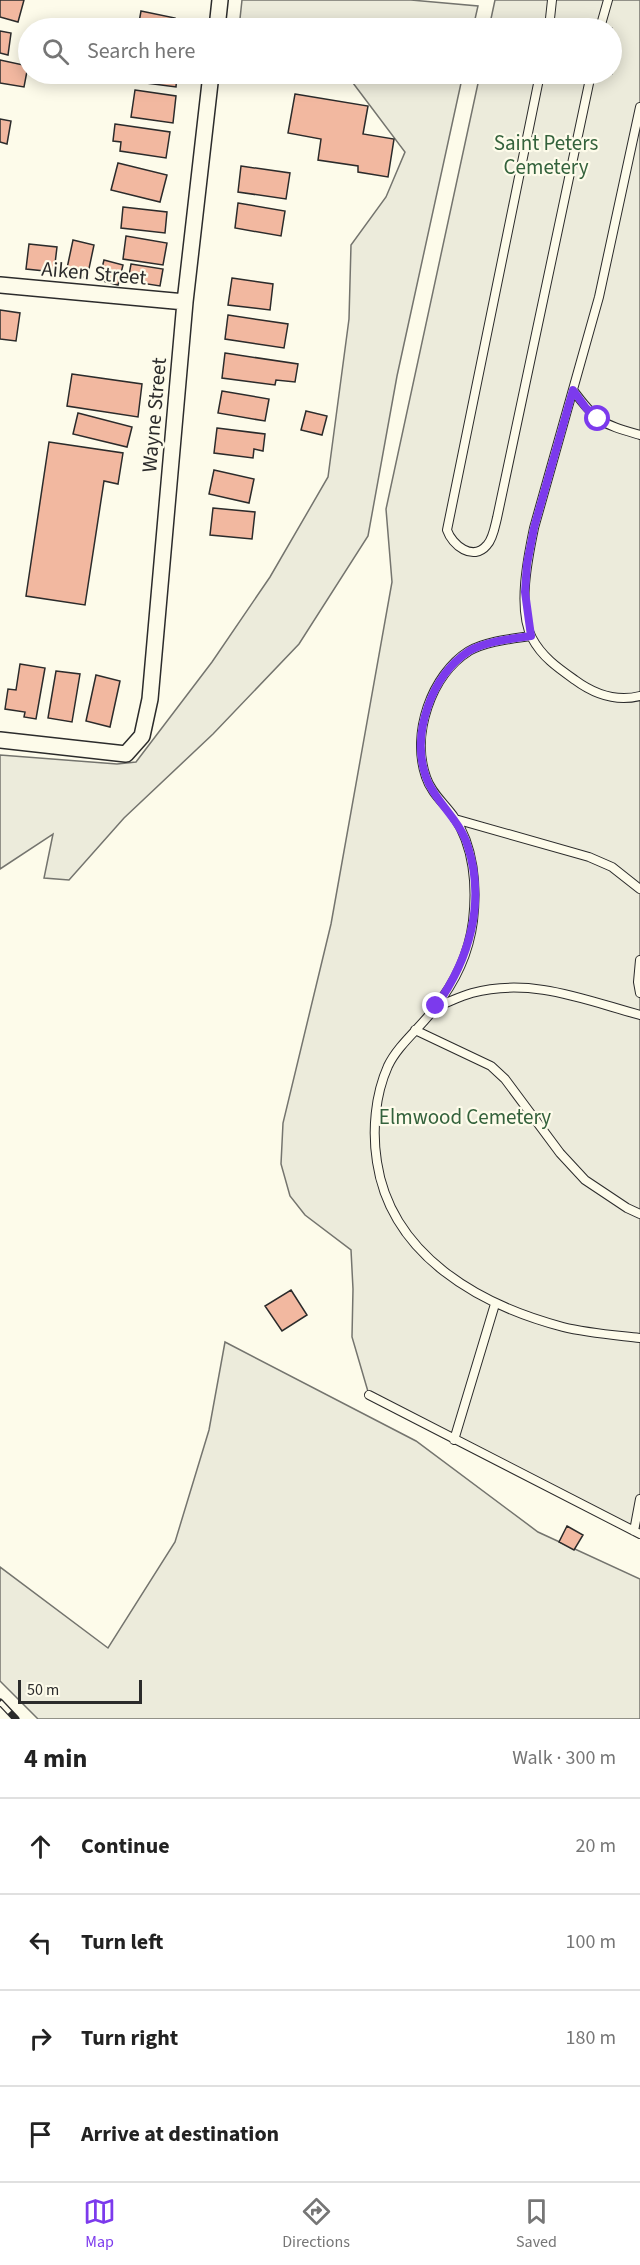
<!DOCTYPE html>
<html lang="en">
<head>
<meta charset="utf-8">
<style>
	body { margin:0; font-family:"Source Sans 3",sans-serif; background:#f2f2f2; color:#222 }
	.scale { position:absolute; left:18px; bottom:15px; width:124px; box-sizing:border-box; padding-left:6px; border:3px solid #2b2b2b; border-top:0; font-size:16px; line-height:21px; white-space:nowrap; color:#2b2b2b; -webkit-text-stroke:4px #fdfbea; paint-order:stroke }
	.stop { position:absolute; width:18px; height:18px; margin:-14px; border:4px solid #7c3aed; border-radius:50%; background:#fff }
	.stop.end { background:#7c3aed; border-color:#fff; box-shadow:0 2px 6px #0008 }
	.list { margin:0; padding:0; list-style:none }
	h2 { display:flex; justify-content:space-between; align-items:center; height:78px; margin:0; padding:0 24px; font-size:26px }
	h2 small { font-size:20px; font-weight:400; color:#767676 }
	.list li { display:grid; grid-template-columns:39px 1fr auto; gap:18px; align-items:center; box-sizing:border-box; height:96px; padding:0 24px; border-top:2px solid #e0e0e0 }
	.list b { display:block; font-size:22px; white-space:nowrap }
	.list em { font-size:20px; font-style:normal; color:#767676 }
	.icon { flex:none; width:33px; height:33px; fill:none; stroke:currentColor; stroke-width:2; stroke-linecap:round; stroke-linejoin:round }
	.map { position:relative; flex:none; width:640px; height:1719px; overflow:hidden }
	.search { position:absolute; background:#fff; box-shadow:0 3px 15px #0003; left:18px; right:18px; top:18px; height:66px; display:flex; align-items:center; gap:15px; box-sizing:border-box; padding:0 21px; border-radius:33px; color:#767676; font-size:22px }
	.sheet { height:462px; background:#fff }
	nav { display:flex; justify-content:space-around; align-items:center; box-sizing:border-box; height:84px; border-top:2px solid #e0e0e0; background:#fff; font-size:16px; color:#767676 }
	nav a { display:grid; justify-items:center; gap:3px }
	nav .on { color:#7c3aed }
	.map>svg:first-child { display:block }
	.green { fill:#ecebdb; stroke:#74746e; stroke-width:1.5 }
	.building { fill:#f2b8a0; stroke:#2b2b2b; stroke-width:1.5 }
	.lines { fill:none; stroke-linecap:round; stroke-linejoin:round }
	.service-casing { stroke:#2b2b2b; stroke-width:10 }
	.minor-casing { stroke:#2b2b2b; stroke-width:18 }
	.service { stroke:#fdfbea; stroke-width:8 }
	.minor { stroke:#fdfbea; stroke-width:15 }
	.rail-casing { stroke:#2b2b2b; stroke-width:7 }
	.rail { stroke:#fdfbea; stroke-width:4.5; stroke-dasharray:14; stroke-linecap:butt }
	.route { stroke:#7c3aed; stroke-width:8 }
	.labels { text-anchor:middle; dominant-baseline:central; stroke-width:4.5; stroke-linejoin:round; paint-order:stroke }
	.park-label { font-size:21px; fill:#34623c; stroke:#fdfbea }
	.street-label { font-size:21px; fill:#2b2b2b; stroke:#fdfbea }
</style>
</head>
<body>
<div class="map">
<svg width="640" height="1719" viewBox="0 0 640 1719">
	<rect width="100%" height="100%" fill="#fdfbea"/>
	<path class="green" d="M 242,0 L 411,0 L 478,6 L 473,28 L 239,28 Z
		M 495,0 L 640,0 L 640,1534 L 369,1395 L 352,1337 L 353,1289 L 351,1250 L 305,1215 L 290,1196 L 281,1164 L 283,1123 L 331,924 L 392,582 L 386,509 L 480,74 L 612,74 L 612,28 L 489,28 Z
		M 320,74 L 463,74 L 397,376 L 368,536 L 299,644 L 213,734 L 124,818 L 69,880 L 44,878 L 53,834 L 0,869 L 0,755 L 117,764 L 136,762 L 212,662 L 270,577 L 328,477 L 349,319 L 351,245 L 386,197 L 405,152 L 350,79 Z
		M 225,1342 L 416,1441 L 538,1532 L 640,1579 L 640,1719 L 38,1719 L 0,1681 L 0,1567 L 108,1648 L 175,1542 L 209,1430 Z"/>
	<path class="building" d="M 0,0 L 24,0 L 18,22 L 0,17 Z
		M 141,11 L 175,18 L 173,28 L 138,28 Z
		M 0,31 L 11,33 L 8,55 L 0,53 Z
		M 0,60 L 28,66 L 24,87 L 0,83 Z
		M 132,74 L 177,74 L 176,87 L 131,81 Z
		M 135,90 L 176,96 L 173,123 L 131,117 Z
		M 295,94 L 368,106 L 363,134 L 394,139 L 388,177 L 358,172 L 358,166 L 318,160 L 321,139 L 288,133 Z
		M 0,119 L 11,121 L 7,144 L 0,142 Z
		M 115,124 L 170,132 L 166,158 L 120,151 L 121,142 L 113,141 Z
		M 118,163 L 167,175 L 160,202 L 111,190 Z
		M 241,166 L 290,173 L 286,199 L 238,192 Z
		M 238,203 L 285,211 L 281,236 L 235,228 Z
		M 123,207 L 167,212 L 165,233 L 121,228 Z
		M 126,236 L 167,243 L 163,265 L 123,259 Z
		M 73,240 L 94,245 L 87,278 L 66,273 Z
		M 29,244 L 57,247 L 54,272 L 26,269 Z
		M 104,260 L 123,265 L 118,285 L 99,280 Z
		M 131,264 L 163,269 L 160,286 L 128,281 Z
		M 232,278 L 273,284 L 270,310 L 228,305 Z
		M 0,310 L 20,313 L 16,341 L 0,339 Z
		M 228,315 L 288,324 L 284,348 L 225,339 Z
		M 225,353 L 298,364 L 295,382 L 276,380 L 275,385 L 222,378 Z
		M 72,374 L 142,384 L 138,417 L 67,406 Z
		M 222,391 L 269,399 L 265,421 L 218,413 Z
		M 306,411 L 327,416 L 322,435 L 301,430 Z
		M 78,413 L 132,427 L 127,447 L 73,434 Z
		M 217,428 L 265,434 L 263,451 L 254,449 L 253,458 L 214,453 Z
		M 49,442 L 123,453 L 118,484 L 104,481 L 85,605 L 26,596 Z
		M 214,470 L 254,479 L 249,503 L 209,494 Z
		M 213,508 L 255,512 L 252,539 L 210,535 Z
		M 20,664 L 45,668 L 36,719 L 24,717 L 25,712 L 5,709 L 8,689 L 16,690 Z
		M 56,671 L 80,674 L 72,722 L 48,718 Z
		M 96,675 L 120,681 L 110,727 L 86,721 Z
		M 291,1290 L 307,1315 L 282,1331 L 265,1306 Z
		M 567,1526 L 583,1535 L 574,1550 L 559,1542 Z"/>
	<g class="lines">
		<g class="service-casing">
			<path id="service" d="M 549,28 L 552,0
				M 600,28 L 608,0
				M 540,74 L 447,530 C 452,545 473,562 487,545 C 493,539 495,526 497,518 L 591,74
				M 640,107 L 599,297 L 534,528 C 528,557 517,610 532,638 C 542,657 558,668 575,680 C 594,694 616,702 640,696
				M 573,390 C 597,423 603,424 640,435
				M 531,636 C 511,639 487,641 469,651 C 431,675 411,734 426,777 C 431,793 445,804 454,817 C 474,846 477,886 473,921 C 469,953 454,984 434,1009 C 420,1028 398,1045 388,1066 C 375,1095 372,1131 377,1162 C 391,1255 479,1305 563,1327 C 587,1333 614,1335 640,1338
				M 455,819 L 589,857 L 612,867 L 640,889
				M 640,960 L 638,982 L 640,993
				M 438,1006 C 449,1002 461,996 472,993 C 531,977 585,1000 640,1015
				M 415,1030 L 491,1066 L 505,1079 L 560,1153 L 585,1180 L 627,1208 L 640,1214
				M 369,1395 L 640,1534
				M 454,1440 L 495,1304
				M 634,1531 L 640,1499"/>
		</g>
		<g class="minor-casing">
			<path id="minor" d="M 217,28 L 220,0
				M 0,285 L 185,302
				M 0,740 L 126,754 L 142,736 L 150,699 L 185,302 L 211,74"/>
		</g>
		<use href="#service" class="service"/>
		<use href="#minor" class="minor"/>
		<g class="rail-casing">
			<path id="rail" d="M 0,1702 L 16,1719"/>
		</g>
		<use href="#rail" class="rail"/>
	</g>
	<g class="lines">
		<path class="route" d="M 436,1006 C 469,960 486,903 468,847 C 460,819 434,801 426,777 C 411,734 431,676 469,651 C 487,641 511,639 531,636 L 525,592 L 527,564 L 534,528 L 573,390 L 586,408 L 598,419"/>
	</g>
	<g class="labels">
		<g class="park-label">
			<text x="546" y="143">Saint Peters<tspan x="546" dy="24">Cemetery</tspan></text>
			<text x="465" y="1117">Elmwood Cemetery</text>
		</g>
		<g class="street-label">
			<text transform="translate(94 273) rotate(5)">Aiken Street</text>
			<text transform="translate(154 415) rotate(-85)">Wayne Street</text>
		</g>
	</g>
</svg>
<div class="scale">50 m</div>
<div class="stop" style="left:598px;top:419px"></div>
<div class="stop end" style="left:436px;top:1006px"></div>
<div class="search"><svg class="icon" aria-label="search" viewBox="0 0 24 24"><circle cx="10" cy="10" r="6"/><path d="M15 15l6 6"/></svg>Search here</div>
</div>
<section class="sheet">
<h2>4 min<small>Walk · 300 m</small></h2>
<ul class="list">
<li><svg class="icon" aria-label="ahead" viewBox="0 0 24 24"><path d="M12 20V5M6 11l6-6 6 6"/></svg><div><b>Continue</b></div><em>20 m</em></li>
<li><svg class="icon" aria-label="left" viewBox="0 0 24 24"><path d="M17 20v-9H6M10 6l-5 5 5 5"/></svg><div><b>Turn left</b></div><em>100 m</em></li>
<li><svg class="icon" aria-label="right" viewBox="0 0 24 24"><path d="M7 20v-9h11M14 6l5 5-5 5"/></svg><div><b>Turn right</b></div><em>180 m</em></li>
<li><svg class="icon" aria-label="arrive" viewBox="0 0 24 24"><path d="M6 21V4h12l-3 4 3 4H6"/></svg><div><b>Arrive at destination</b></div></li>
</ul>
</section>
<nav>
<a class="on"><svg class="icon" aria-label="map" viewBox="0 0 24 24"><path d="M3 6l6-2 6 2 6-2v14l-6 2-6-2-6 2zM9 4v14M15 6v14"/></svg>Map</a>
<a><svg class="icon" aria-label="directions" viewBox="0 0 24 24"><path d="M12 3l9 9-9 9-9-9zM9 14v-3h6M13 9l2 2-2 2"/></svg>Directions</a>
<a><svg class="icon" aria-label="saved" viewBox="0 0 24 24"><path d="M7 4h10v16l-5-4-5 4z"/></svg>Saved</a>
</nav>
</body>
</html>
